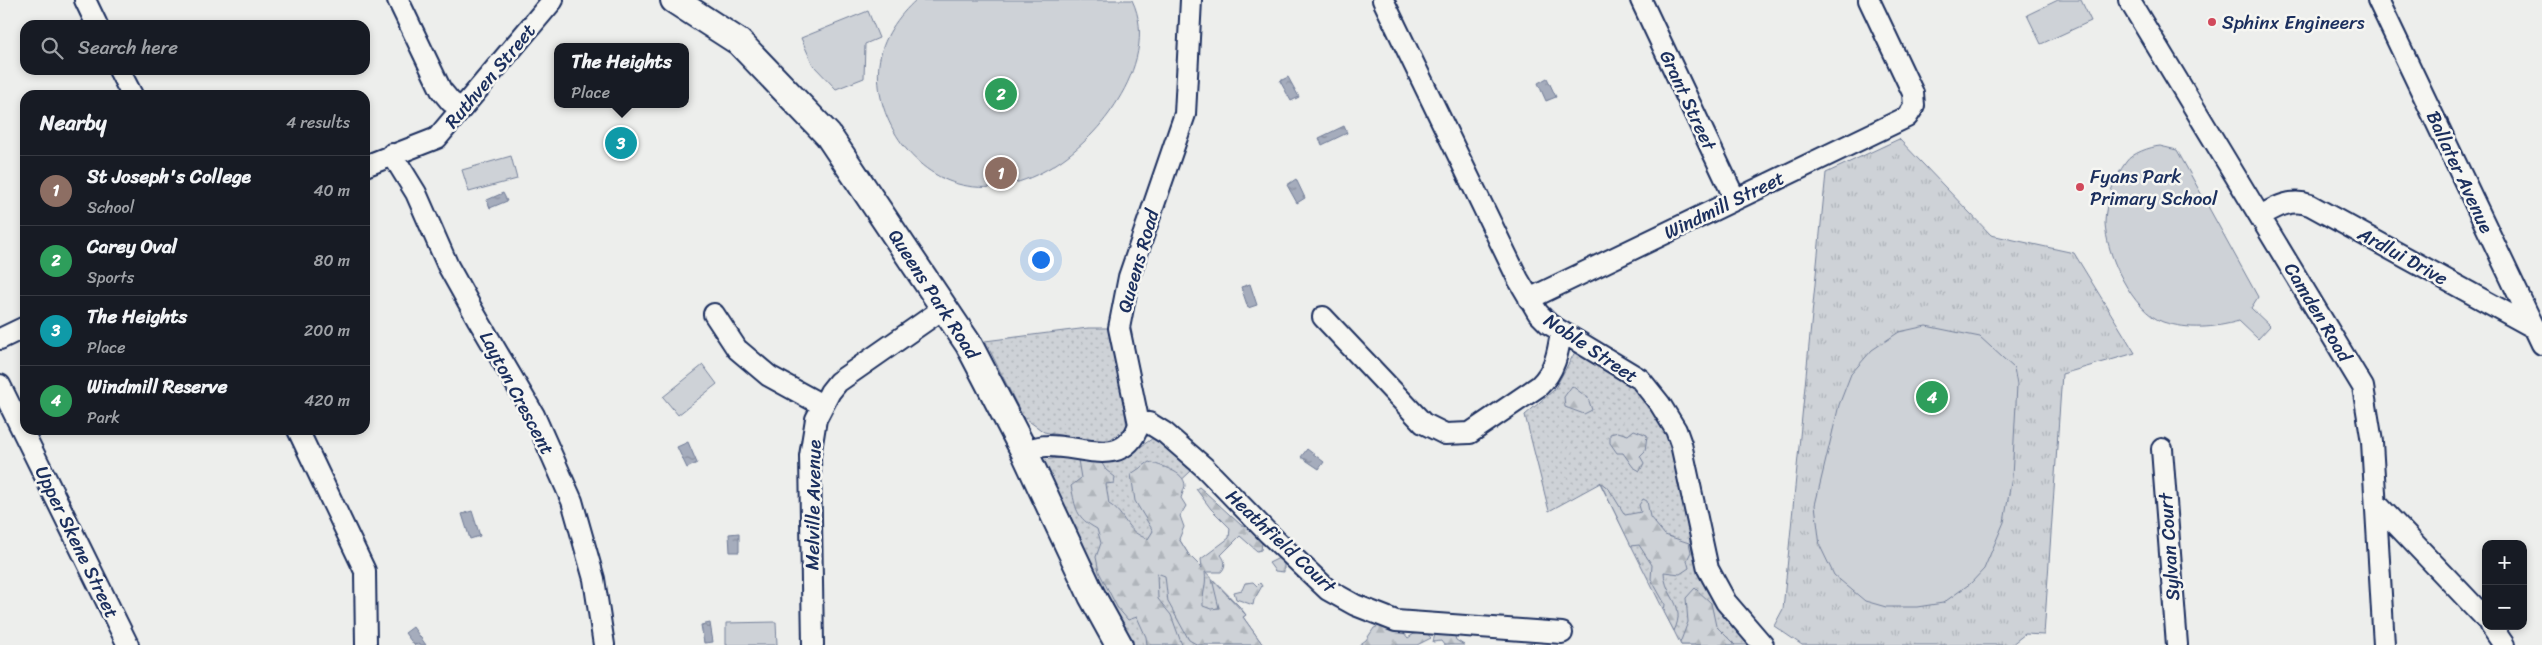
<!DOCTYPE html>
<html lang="en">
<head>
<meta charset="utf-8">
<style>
	body { margin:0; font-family:Sriracha,sans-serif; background:#20242c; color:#f1f3f6 }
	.controls { position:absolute; right:15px; bottom:15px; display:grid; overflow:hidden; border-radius:10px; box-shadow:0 2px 8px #0003 }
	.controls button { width:45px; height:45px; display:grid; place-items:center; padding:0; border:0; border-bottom:1px solid #363941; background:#171b24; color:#f1f3f6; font:25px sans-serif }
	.you { position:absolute; left:1040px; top:259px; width:18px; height:18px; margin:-12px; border:4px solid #fff; border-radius:50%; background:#1a73e8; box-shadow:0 0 0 8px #1a73e833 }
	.badge { display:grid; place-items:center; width:32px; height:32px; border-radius:50%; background:#ea580c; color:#fff; font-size:16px; font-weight:700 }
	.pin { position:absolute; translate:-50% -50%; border:2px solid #fff; box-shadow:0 1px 5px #0006 }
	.popup { position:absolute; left:554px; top:43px; width:135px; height:65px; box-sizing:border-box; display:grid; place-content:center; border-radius:10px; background:#171b24; filter:drop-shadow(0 1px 4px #0005); font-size:16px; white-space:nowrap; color:#9ea1a6 }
	.popup b { font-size:19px; color:#f1f3f6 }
	.popup::after { content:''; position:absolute; left:50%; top:100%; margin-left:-10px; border:10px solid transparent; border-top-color:#171b24 }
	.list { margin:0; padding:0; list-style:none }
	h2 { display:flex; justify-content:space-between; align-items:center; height:65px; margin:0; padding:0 20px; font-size:21px }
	h2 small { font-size:16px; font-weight:400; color:#9ea1a6 }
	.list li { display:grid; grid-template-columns:32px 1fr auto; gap:15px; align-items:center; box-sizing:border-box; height:70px; padding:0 20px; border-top:1px solid #363941 }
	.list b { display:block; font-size:19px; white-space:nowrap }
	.list p { margin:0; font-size:16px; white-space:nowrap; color:#9ea1a6 }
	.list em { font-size:16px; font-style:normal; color:#9ea1a6 }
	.icon { flex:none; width:28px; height:28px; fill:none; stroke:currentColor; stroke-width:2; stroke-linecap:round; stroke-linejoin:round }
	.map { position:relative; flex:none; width:2542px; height:645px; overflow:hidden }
	.search { position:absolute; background:#171b24; box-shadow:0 2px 8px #0003; left:20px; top:20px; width:350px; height:55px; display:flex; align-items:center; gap:12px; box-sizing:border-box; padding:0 18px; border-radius:15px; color:#9ea1a6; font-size:19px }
	.panel { position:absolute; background:#171b24; box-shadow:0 2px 8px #0003; left:20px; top:90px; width:350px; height:345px; border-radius:15px }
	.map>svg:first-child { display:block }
	.grass { fill:url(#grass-dots); stroke:#74809a }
	.forest { fill:url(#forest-firs); stroke:#74809a }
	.park { fill:url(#park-tufts); stroke:#74809a }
	.pitch { fill:#ced2d7; stroke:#74809a }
	.water { fill:url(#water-ripples); stroke:#6e7a96 }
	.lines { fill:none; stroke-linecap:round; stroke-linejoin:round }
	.minor-casing { stroke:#1b2f5e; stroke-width:24 }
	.major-casing { stroke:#1b2f5e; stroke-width:30 }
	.minor { stroke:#f6f6f2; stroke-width:20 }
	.major { stroke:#f6f6f2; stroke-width:26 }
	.poi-dot { fill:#d1495b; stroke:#f6f6f2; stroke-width:2 }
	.labels { text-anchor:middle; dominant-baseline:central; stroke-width:5; stroke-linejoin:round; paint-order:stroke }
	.poi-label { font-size:19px; fill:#1b2f5e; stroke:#f6f6f2; text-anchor:start }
	.street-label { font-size:19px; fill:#1b2f5e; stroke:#f6f6f2 }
</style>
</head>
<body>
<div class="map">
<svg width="2542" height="645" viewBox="0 0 2542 645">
	<defs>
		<pattern id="grass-dots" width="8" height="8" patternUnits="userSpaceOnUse" patternTransform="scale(1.25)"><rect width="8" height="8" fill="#ced2d7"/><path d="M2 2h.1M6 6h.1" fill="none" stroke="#b0b5bb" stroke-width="1.8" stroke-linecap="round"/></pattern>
		<pattern id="forest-firs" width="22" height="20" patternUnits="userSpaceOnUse" patternTransform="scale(1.25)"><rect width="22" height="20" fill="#ced2d7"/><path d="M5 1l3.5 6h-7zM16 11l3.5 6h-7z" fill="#b0b5bb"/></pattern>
		<pattern id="park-tufts" width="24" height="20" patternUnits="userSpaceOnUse" patternTransform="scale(1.25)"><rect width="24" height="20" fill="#ced2d7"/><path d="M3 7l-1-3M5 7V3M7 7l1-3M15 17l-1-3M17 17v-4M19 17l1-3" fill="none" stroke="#b0b5bb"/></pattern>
		<pattern id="water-ripples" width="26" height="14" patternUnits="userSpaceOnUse" patternTransform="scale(1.25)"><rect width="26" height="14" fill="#a5acbc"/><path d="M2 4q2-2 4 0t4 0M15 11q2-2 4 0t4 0" fill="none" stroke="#868c9c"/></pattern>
	</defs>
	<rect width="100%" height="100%" fill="#edeeec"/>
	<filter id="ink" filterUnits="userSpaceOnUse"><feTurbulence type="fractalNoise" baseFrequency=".02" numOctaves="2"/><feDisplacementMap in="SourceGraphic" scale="10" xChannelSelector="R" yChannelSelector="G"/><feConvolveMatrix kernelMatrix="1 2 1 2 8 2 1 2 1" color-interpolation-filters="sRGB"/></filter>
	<g filter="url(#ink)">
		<path class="grass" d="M 1088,328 L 1113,328 L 1127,427 L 1108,441 L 1074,438 L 1044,432 L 1023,417 L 985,341 Z
			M 1575,352 L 1633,384 L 1666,425 L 1688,511 L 1759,645 L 1681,645 L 1600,483 L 1549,511 L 1525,415 L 1554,390 Z
			M 1156,437 L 1191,471 L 1157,503 L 1189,555 L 1240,607 L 1246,615 L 1243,617 L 1263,645 L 1119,645 L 1039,462 C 1065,452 1093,466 1120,459 C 1134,455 1144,442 1156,437 Z"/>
		<path class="forest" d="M 1572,386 L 1588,398 L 1592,410 L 1584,414 L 1565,407 L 1564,397 Z
			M 1634,430 L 1647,435 L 1645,451 L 1640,456 L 1644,463 L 1640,471 L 1633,467 L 1623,453 L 1617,453 L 1610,443 L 1610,434 L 1618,432 L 1628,435 Z
			M 1078,460 L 1100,460 L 1106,470 L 1115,477 L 1114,483 L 1106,484 L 1109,504 C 1127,515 1124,531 1148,539 L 1153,531 L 1135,501 L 1131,474 L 1149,462 C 1160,466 1185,471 1185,486 C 1184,490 1182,494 1181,498 L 1186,506 L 1180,516 L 1184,527 L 1179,539 L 1189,555 L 1202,568 L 1201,559 L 1229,538 L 1230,528 L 1211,509 L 1196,489 L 1199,487 L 1205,492 L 1241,525 L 1252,526 L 1256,529 L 1262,543 L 1261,550 L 1257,551 L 1240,536 L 1221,555 C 1226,561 1226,567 1221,572 L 1205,572 C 1207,585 1202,593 1203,606 L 1211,609 L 1219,608 L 1212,579 L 1246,615 L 1243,617 L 1263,645 L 1198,645 L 1189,640 L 1168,602 L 1165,576 L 1157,573 L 1158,599 L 1171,615 L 1182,645 L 1147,645 L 1146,637 L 1137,617 L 1128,620 L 1117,607 L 1099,572 L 1096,557 L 1101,543 L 1097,529 C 1075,517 1076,509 1071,486 L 1081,478 Z
			M 1600,482 L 1609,489 L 1625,515 L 1641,512 L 1639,505 L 1643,499 L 1647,501 L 1650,517 L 1665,535 L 1689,543 L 1691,552 L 1687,560 L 1689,568 L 1680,574 L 1664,572 C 1665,598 1687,604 1674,631 L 1664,612 L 1665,604 L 1651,579 L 1652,565 L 1639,545 L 1631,546 Z
			M 1281,557 L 1284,560 L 1284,572 L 1275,571 L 1269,563 Z
			M 1253,582 L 1257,586 L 1260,583 L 1262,586 L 1254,600 L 1253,605 L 1236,599 L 1234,592 L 1242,590 L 1245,583 Z
			M 1695,588 L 1711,603 L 1716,626 L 1735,645 L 1681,645 L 1680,643 L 1688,622 L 1686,598 Z
			M 1379,626 L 1404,633 L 1408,638 L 1414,634 L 1426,632 L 1431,638 L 1417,645 L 1359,645 L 1366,640 L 1374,628 Z
			M 1435,634 L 1454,634 L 1456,640 L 1464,645 L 1444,645 L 1441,641 L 1433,642 Z"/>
		<path class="park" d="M 1899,139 L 1991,235 L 2074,253 L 2135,353 L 2062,374 L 2044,635 L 2025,634 L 2011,645 L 1802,645 L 1774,626 L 1783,609 L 1826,173 Z"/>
		<path class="pitch" d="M 916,0 L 1132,0 C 1148,33 1136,71 1118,100 C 1088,150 1024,199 962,185 C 911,174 873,115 879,64 C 882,39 898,16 916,0 Z
			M 2058,0 L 2081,0 L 2091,21 L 2041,44 L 2027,15 Z
			M 868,11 L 879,38 L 865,44 L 864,78 L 836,89 L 813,65 L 801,38 Z
			M 2160,146 L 2177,150 L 2258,297 L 2251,308 L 2270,326 L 2258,339 L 2239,321 C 2214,328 2189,330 2163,322 C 2132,311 2106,254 2105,223 C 2105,203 2114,178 2126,162 C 2132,153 2150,147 2160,146 Z
			M 511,156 L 517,179 L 469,192 L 462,170 Z
			M 1926,326 L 1980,337 L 2014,368 L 2017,385 L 2012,477 L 2004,522 L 1984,569 L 1971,583 L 1943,603 L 1917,607 L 1886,607 L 1865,601 L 1834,575 L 1820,546 L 1815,505 L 1839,405 L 1851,374 L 1872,350 L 1899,332 Z
			M 703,365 L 717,384 L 678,415 L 663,397 Z
			M 776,622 L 777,645 L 726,645 L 726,623 Z"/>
		<path class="water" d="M 1288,77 L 1299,97 L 1291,101 L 1280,81 Z
			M 1547,78 L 1556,97 L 1546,101 L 1538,83 Z
			M 1344,126 L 1347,133 L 1322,145 L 1319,138 Z
			M 1296,179 L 1305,198 L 1297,203 L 1287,185 Z
			M 503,193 L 507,201 L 490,208 L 487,200 Z
			M 1250,284 L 1257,305 L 1248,308 L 1241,287 Z
			M 688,442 L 697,463 L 687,468 L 677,447 Z
			M 1307,449 L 1324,462 L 1319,469 L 1301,457 Z
			M 472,511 L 480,536 L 470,539 L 462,514 Z
			M 739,533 L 739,552 L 730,552 L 729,534 Z
			M 710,623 L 713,642 L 704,643 L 701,625 Z
			M 413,627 L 426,645 L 414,645 L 405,633 Z"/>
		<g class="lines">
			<g class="minor-casing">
				<path id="minor" d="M 85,0 L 97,25
					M 398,0 L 441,90 L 451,102 L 462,108
					M 1383,0 L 1518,279 L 1538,313 L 1549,324 L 1640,379 L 1660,404 L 1676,430 L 1681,444 L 1708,569 L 1726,602 L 1763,645
					M 1641,0 L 1735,199
					M 2129,0 L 2363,387 L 2372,442 L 2384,645
					M 2378,0 L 2542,344
					M 119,70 L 132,95
					M 392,154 L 416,193 L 448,266 L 477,318 L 534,415 L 572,501 L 594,579 L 604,645
					M 365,166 L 437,138 L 553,0
					M 2260,216 C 2276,207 2291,198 2310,205 L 2538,330
					M 1529,299 L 1907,117 L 1914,106 L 1913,93 L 1869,0
					M 714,314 L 737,349 L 769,376 L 822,405
					M 1323,317 L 1423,423 L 1445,434 L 1470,433 L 1539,386 C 1555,371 1558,353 1561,332
					M 0,339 L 25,327
					M 0,385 L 128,645
					M 1139,424 L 1149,423 L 1165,433 L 1204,467 L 1268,533 L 1328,590 L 1355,605 L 1396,621 L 1562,633
					M 298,430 L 365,571 L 366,645
					M 2162,449 L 2177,645
					M 1024,451 C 1031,449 1040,446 1047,446 C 1081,445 1125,470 1139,424 L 1119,328 L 1129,277 L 1185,114 L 1191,0
					M 2376,503 L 2486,619
					M 2491,626 L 2504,645
					M 813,645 L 810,456 L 816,419 L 830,392 L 838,382 L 944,308"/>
			</g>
			<g class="major-casing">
				<path id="major" d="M 674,0 L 739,42 L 828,135 L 969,345 L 1024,451 L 1092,596 L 1119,645"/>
			</g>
			<use href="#minor" class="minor"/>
			<use href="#major" class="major"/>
		</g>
	</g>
	<g class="poi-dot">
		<circle cx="2212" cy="22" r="5"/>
		<circle cx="2080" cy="187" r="5"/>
	</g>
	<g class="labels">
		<g class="poi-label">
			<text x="2222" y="22">Sphinx Engineers</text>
			<text x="2090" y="176">Fyans Park<tspan x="2090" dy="22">Primary School</tspan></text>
		</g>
		<g class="street-label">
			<text transform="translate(490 76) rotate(-50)">Ruthven Street</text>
			<text transform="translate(1688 100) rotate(65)">Grant Street</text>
			<text transform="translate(2460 172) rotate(65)">Ballater Avenue</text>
			<text transform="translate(1724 205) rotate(-26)">Windmill Street</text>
			<text transform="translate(2403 256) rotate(29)">Ardlui Drive</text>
			<text transform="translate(1138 261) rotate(-74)">Queens Road</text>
			<text transform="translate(934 294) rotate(57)">Queens Park Road</text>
			<text transform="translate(2318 312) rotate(59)">Camden Road</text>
			<text transform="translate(1591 348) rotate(34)">Noble Street</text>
			<text transform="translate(517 393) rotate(62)">Layton Crescent</text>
			<text transform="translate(813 505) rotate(-89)">Melville Avenue</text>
			<text transform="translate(1281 541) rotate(43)">Heathfield Court</text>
			<text transform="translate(77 542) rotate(64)">Upper Skene Street</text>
			<text transform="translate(2169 547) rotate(-94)">Sylvan Court</text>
		</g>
	</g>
</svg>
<div class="controls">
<button>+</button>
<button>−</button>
</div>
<div class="you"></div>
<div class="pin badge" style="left:1001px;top:173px;background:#8d6e63">1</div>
<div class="pin badge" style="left:1001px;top:94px;background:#2e9e5b">2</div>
<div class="pin badge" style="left:621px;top:143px;background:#0f9aa8">3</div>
<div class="popup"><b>The Heights</b>Place</div>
<div class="pin badge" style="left:1932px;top:397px;background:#2e9e5b">4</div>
<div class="search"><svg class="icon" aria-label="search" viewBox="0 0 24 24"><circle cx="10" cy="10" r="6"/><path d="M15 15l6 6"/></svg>Search here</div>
<section class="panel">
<h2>Nearby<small>4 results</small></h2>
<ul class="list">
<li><span class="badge" style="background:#8d6e63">1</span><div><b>St Joseph's College</b><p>School</p></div><em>40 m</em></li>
<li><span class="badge" style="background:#2e9e5b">2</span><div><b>Carey Oval</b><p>Sports</p></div><em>80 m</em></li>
<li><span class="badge" style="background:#0f9aa8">3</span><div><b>The Heights</b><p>Place</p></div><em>200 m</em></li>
<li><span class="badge" style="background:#2e9e5b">4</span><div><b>Windmill Reserve</b><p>Park</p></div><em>420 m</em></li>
</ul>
</section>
</div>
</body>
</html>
